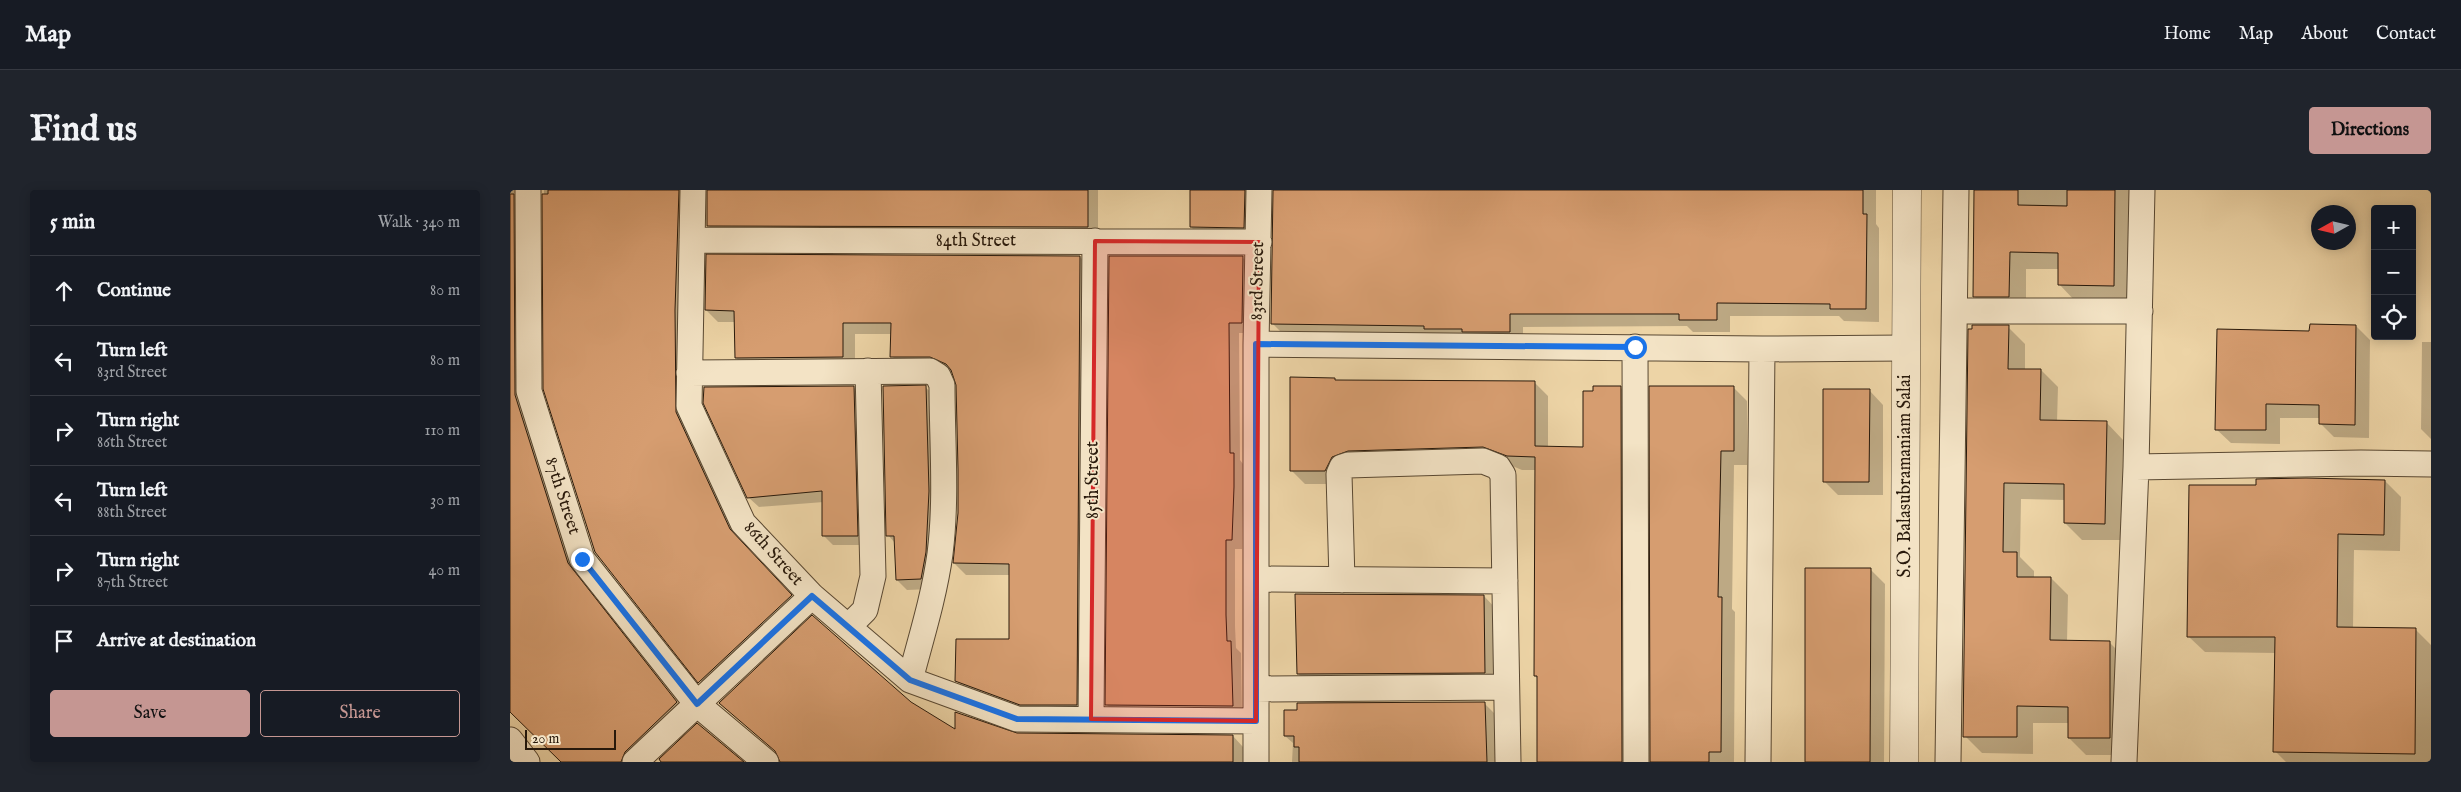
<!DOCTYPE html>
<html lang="en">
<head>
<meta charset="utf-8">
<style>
	body { margin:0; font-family:"IM FELL English",serif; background:#20242c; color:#f1f3f6 }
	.controls { position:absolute; right:15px; top:15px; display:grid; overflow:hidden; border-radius:5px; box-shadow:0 2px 12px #0003 }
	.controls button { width:45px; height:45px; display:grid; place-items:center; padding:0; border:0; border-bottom:1px solid #363941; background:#171b24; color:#f1f3f6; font:25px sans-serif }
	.compass { position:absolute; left:1801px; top:15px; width:45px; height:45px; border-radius:50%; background:#171b24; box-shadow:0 2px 12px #0003; rotate:262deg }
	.scale { position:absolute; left:15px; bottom:12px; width:91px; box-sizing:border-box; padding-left:5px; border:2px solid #28190b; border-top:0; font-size:14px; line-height:18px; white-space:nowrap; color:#28190b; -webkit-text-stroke:4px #f3e3c5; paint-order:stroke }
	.stop { position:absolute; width:15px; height:15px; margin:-11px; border:4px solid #1a73e8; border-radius:50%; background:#fff }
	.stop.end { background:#1a73e8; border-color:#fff; box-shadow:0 1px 5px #0008 }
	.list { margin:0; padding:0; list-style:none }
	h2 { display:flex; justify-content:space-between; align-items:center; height:65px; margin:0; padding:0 20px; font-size:21px }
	h2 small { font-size:16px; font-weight:400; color:#9ea1a6 }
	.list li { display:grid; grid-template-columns:32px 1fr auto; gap:15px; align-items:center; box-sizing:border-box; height:70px; padding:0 20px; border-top:1px solid #363941 }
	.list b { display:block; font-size:19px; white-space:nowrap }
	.list p { margin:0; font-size:16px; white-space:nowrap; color:#9ea1a6 }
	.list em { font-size:16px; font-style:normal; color:#9ea1a6 }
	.actions { display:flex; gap:10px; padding:15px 20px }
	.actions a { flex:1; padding:11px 0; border:1px solid #c59692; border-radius:5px; text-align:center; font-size:18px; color:#c59692 }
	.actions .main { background:#c59692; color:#111 }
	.icon { flex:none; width:28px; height:28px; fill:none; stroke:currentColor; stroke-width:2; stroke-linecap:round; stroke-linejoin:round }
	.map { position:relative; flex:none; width:1921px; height:572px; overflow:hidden; border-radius:5px }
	header { display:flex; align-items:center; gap:30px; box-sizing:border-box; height:70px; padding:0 25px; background:#171b24; border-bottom:1px solid #363941 }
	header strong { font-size:24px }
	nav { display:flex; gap:28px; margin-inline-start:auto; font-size:18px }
	.intro { display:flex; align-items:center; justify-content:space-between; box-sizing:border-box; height:120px; padding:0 30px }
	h1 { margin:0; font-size:35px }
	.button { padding:12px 22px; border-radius:5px; background:#c59692; color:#111; font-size:18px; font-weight:700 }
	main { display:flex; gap:30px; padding:0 30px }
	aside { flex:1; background:#171b24; border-radius:5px; box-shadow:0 2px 12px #0003 }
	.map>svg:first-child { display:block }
	.shadow { fill:#0003 }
	.building { fill:#d69d70; stroke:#28190b }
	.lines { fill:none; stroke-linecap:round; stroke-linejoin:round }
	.minor-casing { stroke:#594832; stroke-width:27 }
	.tertiary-casing { stroke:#594832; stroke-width:29 }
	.minor { stroke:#f3e3c5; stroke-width:25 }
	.tertiary { stroke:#f3e3c5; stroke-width:28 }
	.route { stroke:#1a73e8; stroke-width:6 }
	.marked { fill:#d62828; fill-opacity:0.2; stroke:#d62828; stroke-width:4; stroke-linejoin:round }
	.labels { text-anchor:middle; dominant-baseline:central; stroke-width:4; stroke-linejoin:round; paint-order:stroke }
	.street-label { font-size:18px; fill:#28190b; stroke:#f3e3c5 }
</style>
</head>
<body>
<header>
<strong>Map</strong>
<nav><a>Home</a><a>Map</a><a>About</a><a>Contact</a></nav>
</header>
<div class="intro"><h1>Find us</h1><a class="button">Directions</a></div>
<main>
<aside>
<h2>5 min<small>Walk · 340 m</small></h2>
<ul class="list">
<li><svg class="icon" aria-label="ahead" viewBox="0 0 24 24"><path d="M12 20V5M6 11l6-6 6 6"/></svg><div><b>Continue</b></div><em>80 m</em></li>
<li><svg class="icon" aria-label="left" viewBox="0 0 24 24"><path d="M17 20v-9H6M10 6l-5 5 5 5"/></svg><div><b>Turn left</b><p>83rd Street</p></div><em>80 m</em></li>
<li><svg class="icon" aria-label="right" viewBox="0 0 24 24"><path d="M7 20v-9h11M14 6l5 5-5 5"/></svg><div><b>Turn right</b><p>86th Street</p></div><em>110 m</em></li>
<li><svg class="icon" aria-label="left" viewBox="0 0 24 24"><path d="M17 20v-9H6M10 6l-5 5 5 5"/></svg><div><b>Turn left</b><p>88th Street</p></div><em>30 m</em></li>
<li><svg class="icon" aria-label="right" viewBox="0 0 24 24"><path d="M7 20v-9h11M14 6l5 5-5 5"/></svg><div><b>Turn right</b><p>87th Street</p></div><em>40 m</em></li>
<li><svg class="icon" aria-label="arrive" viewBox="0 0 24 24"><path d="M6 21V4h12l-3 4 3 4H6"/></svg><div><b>Arrive at destination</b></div></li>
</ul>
<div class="actions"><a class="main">Save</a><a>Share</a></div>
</aside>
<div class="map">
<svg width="1921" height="572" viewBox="0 0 1921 572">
	<rect width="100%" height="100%" fill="#edd4a6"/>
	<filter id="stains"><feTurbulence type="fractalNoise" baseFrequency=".004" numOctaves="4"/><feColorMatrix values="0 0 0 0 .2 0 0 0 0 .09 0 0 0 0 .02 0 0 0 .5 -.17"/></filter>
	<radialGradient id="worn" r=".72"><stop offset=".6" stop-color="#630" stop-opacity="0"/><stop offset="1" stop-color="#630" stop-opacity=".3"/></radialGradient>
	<path class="shadow" d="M 0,0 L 19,0 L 15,213 L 68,385 L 177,524 L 125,572 L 52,572 L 0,514 Z
		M 34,0 L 184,0 L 176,233 L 230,351 L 291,416 L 200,502 L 86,362 L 35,199 Z
		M 199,0 L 588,0 L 588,47 L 208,46 L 198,35 Z
		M 681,0 L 755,0 L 746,50 L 694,50 L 681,37 Z
		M 765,0 L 1366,0 L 1366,34 L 1369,38 L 1369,132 L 1334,131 L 1329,126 L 1220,126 L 1220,142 L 1183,142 L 1177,136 L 1013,137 L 1013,155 L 775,146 L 762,133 Z
		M 1465,0 L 1621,0 L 1620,112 L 1566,112 L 1549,94 L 1549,79 L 1516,79 L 1516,123 L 1481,123 L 1464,106 Z
		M 570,67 L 582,79 L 578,526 L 522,526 L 459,503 L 447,491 L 501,450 L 501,385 L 456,385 L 444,373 L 449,323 L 448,195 L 443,183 L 433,178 L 394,178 L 382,166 L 382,144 L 345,144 L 345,179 L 238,180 L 226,168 L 226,132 L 208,132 L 196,120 Z
		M 733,68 L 743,78 L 742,143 L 729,143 L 730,270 L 733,274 L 733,308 L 732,359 L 725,359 L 725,436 L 726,458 L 731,463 L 732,526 L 607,525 L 597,515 Z
		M 1846,136 L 1860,150 L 1859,248 L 1824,247 L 1810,233 L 1810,228 L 1770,228 L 1770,254 L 1721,253 L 1706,239 L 1801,142 Z
		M 1498,137 L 1515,154 L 1515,180 L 1531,180 L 1548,197 L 1547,232 L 1596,232 L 1613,250 L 1612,350 L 1572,350 L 1555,333 L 1555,310 L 1511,309 L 1510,367 L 1524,381 L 1524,388 L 1541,388 L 1558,405 L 1557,452 L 1600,453 L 1617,470 L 1616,565 L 1576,565 L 1559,548 L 1559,533 L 1523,533 L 1523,564 L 1472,563 L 1455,546 Z
		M 1912,152 L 1921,152 L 1921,249 L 1911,239 Z
		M 824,189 L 827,192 L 1024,192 L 1038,206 L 1038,258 L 1075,259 L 1085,202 L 1110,197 L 1124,211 L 1125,572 L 1028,572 L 1028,489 L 1025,486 L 1026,280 L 1012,280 L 988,270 L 852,274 L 829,294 L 795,294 L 781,280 Z
		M 343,197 L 354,207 L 357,355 L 323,355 L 313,345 L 314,312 L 249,317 L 238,307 Z
		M 415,197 L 426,207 L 421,399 L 397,400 L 387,390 L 385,353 L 378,345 Z
		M 1223,197 L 1237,211 L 1237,275 L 1224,275 L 1222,419 L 1225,422 L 1224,572 L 1142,572 Z
		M 1359,200 L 1373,215 L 1373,305 L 1328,305 L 1314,291 Z
		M 1875,291 L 1891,307 L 1890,361 L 1844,360 L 1843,439 L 1906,440 L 1921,455 L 1921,572 L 1776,572 L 1765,561 L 1766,463 L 1695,462 L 1678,446 L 1747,296 Z
		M 1361,380 L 1375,394 L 1374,572 L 1296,572 Z
		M 974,406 L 988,421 L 988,496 L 802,498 L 788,484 Z
		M 210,513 L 400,513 L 446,541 L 506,545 L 723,546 L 733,557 L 733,572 L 271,572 L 267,563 Z
		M 974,513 L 988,527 L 994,572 L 782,572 L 783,553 L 775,546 Z"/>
	<path class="building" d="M 38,0 L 169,0 L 165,120 L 166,222 L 220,339 L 282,405 L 188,493 L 85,362 L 33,199 L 32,4 L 38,4 Z
		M 197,0 L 578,0 L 578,37 L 197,36 Z
		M 680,0 L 735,0 L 734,38 L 680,37 Z
		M 763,0 L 1353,0 L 1353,24 L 1357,24 L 1356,119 L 1320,119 L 1320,114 L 1207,113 L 1207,130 L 1169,130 L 1169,124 L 1000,124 L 1000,142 L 952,142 L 952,139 L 914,139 L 914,136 L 761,134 Z
		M 1464,0 L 1508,0 L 1508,15 L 1557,16 L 1557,0 L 1605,0 L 1604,96 L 1548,95 L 1548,63 L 1500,62 L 1499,107 L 1463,107 Z
		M 0,4 L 4,4 L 5,205 L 58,373 L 167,512 L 115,562 L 111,572 L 51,572 L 0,522 Z
		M 196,64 L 570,66 L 567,515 L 510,515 L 445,491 L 446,449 L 499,449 L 499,374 L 443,373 L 448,323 L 448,279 L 446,195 L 441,180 L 436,174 L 420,167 L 380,167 L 381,133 L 333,133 L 333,167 L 225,168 L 224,121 L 195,120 Z
		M 599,66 L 733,66 L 732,133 L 719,133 L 720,263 L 724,263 L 724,297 L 722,350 L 716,350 L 716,425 L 717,451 L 721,451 L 723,516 L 595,515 Z
		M 1800,134 L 1846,135 L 1845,235 L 1809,234 L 1809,215 L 1756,214 L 1756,240 L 1705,240 L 1707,139 L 1799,141 Z
		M 1462,135 L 1499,135 L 1498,179 L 1531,179 L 1530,230 L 1597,231 L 1595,334 L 1554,333 L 1554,294 L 1494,293 L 1493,362 L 1507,362 L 1507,387 L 1541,387 L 1540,450 L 1600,451 L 1600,548 L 1558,548 L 1558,517 L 1507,516 L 1507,547 L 1453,547 L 1458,139 L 1462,139 Z
		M 780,187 L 825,188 L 825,190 L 1025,191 L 1025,256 L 1073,257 L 1073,201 L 1083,201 L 1083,196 L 1111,196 L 1112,572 L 1027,572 L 1027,486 L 1024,486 L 1025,267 L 997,266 L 973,257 L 838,261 L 822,267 L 815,281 L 780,281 Z
		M 416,195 L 419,301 L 416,362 L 411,389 L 386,390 L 384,346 L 376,346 L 373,196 Z
		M 344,196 L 348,346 L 312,346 L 312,301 L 237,308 L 193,213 L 194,197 Z
		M 1139,196 L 1224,196 L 1224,261 L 1211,261 L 1208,407 L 1212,407 L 1211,562 L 1199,562 L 1199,572 L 1140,572 Z
		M 1313,199 L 1360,199 L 1359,292 L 1313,292 Z
		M 1796,288 L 1875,290 L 1874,345 L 1828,344 L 1827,437 L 1906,438 L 1905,564 L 1763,562 L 1765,447 L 1677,447 L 1679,295 L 1746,295 L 1746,289 Z
		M 1295,378 L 1361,378 L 1360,572 L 1295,572 Z
		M 785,404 L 974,405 L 975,483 L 787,484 Z
		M 302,425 L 401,512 L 445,539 L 445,522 L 507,543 L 723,545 L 723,572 L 270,572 L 265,561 L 209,513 Z
		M 975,512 L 977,572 L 789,572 L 789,557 L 784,557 L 784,546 L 774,546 L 774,520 L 787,520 L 787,513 Z
		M 187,533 L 234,572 L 151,572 L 149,569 Z"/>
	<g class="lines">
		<g class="minor-casing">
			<path id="minor" d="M 18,0 L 19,201 L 72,369 L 187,514 L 256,572
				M 183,0 L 179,216 L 233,333 L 302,406 L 400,490 L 507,529 L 746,531
				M 182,50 L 749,52
				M 1446,121 L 1630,121
				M 746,154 L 1252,159 L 1395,158
				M 1125,157 L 1126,572
				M 179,183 L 420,181 L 428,186 L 432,195 C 432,251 437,308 430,364 C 424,407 411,448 400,490
				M 1626,277 L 1851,273 L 1921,274
				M 746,389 L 995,391
				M 832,390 L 829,284 L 832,277 L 838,275 L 973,271 L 988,277 L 993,285 L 998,572
				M 338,437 L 355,420 L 363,386 L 358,181
				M 746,499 L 996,497
				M 581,529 L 585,51
				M 0,550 L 17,572
				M 125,572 L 302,406
				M 746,572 L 746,154 L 749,0
				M 1248,572 L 1252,159
				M 1438,572 L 1446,0
				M 1614,572 L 1626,277 L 1632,0"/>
		</g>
		<g class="tertiary-casing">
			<path id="tertiary" d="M 1394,572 L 1397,0"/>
		</g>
		<use href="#minor" class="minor"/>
		<use href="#tertiary" class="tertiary"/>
	</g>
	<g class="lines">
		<path class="route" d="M 72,369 L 187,514 L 302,406 L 400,490 L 507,529 L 746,531 L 746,154 L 1125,157"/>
	</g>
	<path class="marked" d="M 585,51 L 749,52 L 746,531 L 581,529 Z"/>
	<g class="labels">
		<g class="street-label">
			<text x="466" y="51">84th Street</text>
			<text transform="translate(748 91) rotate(-89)">83rd Street</text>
			<text transform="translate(1395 286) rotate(-90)">S.O. Balasubramaniam Salai</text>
			<text transform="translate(583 290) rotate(-90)">85th Street</text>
			<text transform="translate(52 306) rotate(72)">87th Street</text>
			<text transform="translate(263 364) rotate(48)">86th Street</text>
		</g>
	</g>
	<rect width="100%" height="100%" filter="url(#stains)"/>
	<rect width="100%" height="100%" fill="url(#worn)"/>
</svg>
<div class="controls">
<button>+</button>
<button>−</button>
<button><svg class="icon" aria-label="locate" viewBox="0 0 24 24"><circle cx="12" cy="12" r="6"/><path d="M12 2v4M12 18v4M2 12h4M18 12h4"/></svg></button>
</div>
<svg class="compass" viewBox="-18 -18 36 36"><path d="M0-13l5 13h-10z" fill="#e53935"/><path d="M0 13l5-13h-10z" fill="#9ea1a6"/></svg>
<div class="scale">20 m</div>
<div class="stop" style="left:1125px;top:157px"></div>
<div class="stop end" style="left:72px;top:369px"></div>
</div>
</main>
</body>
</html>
